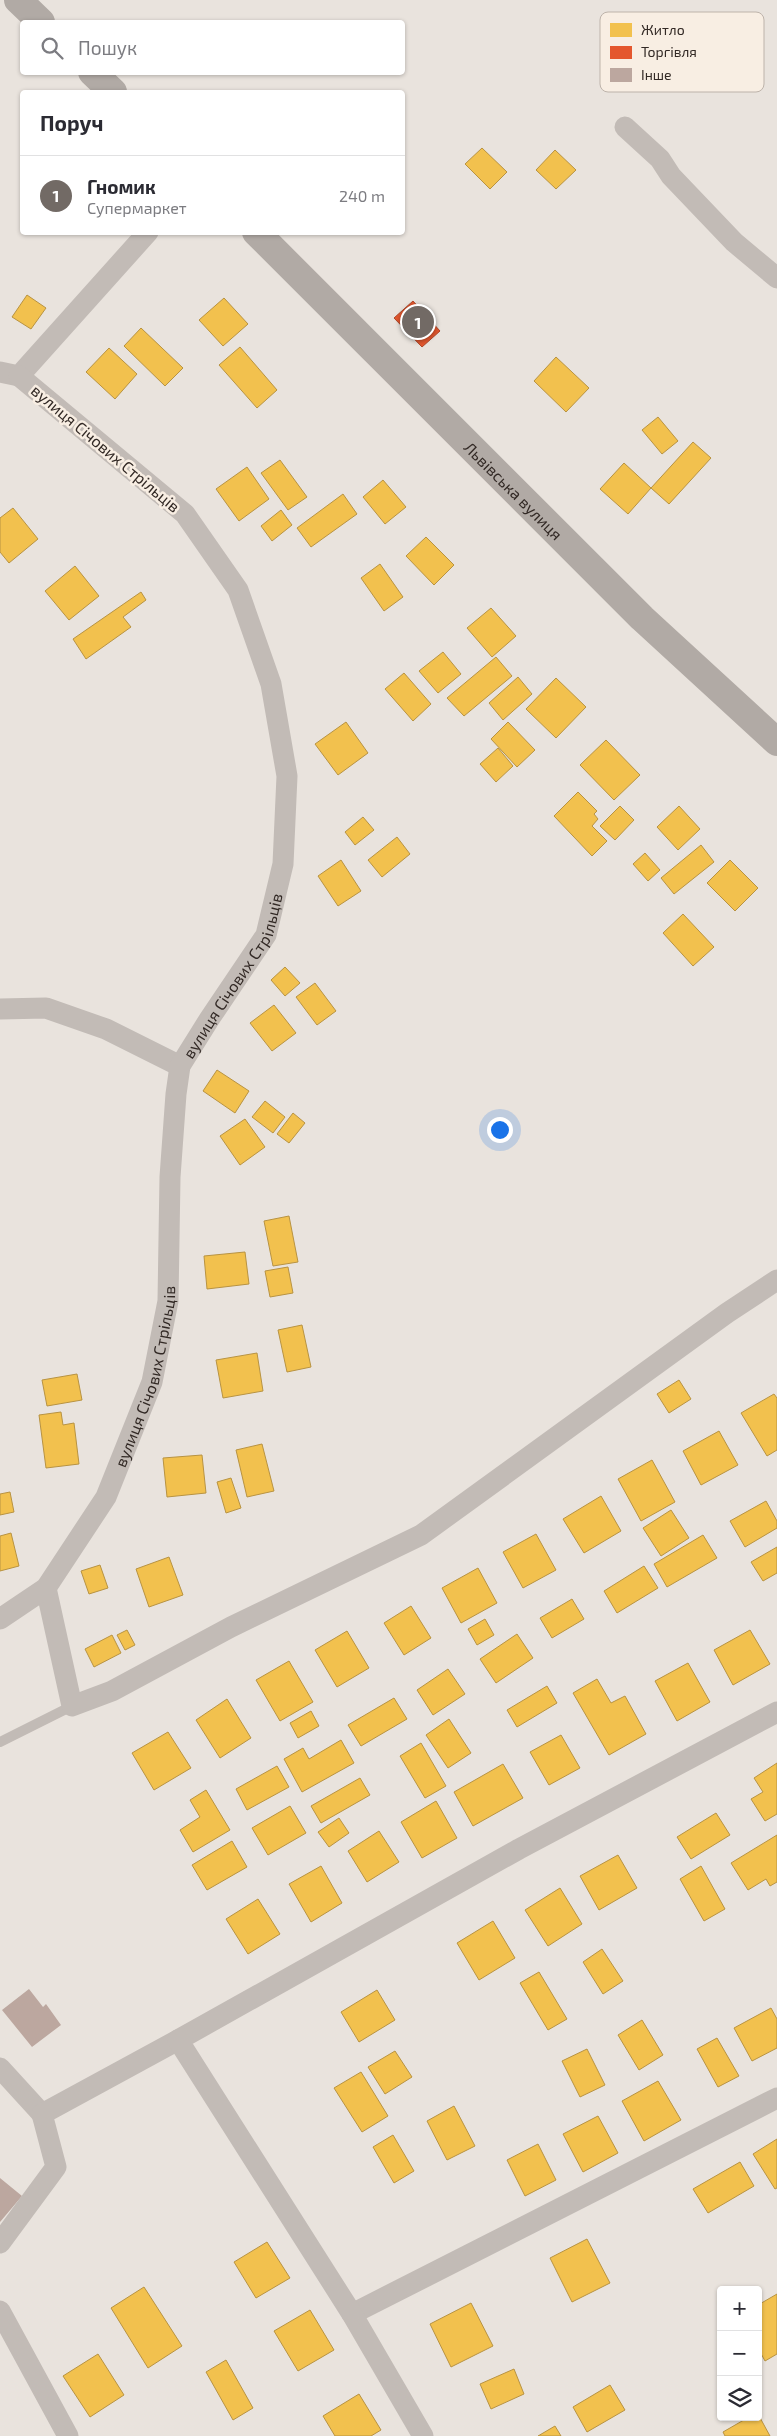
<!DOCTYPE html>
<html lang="uk">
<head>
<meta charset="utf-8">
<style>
	body { margin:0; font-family:"Exo 2",sans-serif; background:#f2f2f3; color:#2b2b33 }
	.controls { position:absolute; right:15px; bottom:15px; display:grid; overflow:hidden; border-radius:5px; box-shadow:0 1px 4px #0004 }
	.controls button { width:45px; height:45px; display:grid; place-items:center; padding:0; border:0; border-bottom:1px solid #e1e1e2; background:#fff; color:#2b2b33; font:25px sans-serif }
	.you { position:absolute; left:499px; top:1129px; width:18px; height:18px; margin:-12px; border:4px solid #fff; border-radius:50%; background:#1a73e8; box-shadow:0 0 0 8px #1a73e833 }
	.badge { display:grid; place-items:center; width:32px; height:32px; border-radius:50%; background:#726a65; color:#fff; font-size:16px; font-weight:700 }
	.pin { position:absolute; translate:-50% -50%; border:2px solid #fff; box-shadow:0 1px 5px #0006 }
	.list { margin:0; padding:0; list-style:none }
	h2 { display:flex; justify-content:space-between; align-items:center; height:65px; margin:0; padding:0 20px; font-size:21px }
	h2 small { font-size:16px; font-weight:400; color:#7c7c81 }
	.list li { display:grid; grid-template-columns:32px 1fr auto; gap:15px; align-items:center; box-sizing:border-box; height:80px; padding:0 20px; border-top:1px solid #e1e1e2 }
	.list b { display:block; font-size:19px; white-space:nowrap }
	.list p { margin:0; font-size:16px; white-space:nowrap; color:#7c7c81 }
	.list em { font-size:16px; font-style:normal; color:#7c7c81 }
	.icon { flex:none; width:28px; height:28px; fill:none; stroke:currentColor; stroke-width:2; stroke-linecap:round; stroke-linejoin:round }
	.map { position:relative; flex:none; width:777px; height:2436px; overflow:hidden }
	.search { position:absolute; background:#fff; box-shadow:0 1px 4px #0004; left:20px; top:20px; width:385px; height:55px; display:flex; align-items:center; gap:12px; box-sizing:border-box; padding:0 18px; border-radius:5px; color:#7c7c81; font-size:19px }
	.panel { position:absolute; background:#fff; box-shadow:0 1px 4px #0004; left:20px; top:90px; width:385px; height:145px; border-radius:5px }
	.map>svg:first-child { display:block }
	.homes { fill:#f2c14e; stroke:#b89342 }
	.shops { fill:#e4572e; stroke:#af492b }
	.building { fill:#bca79f }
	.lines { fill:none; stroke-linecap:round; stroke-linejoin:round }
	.lane { stroke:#c2bbb6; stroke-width:10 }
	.street { stroke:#c2bbb6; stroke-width:21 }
	.primary { stroke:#b1aaa5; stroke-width:28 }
	.labels { text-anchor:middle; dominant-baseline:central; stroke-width:5; stroke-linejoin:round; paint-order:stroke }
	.street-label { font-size:16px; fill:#322925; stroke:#f8eee3 }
	.key { fill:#f8eee3; stroke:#bdb3aa; stroke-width:1 }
	.key-label { font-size:14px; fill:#322925 }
</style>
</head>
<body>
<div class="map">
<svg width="777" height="2436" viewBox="0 0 777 2436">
	<rect width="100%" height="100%" fill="#e9e3dd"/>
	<path class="homes" d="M 482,148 L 507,172 L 490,189 L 465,164 Z
		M 555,150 L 576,170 L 556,189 L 536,170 Z
		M 27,295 L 46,308 L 31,329 L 12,317 Z
		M 224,298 L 248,324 L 223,346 L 199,320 Z
		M 141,328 L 183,368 L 165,386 L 124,346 Z
		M 240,347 L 277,390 L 257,408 L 219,365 Z
		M 109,348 L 137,374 L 115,399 L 86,372 Z
		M 556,357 L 589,388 L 566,412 L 534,381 Z
		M 658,417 L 678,441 L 662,454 L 642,430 Z
		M 693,442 L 711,458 L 669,504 L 651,488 Z
		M 280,460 L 307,497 L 288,510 L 261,473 Z
		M 624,463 L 651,488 L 628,514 L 600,489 Z
		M 247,467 L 269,499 L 239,521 L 216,489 Z
		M 383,480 L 406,507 L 385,524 L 363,497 Z
		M 343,494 L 357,514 L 311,547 L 297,528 Z
		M 13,508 L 38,539 L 9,563 L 0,552 L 0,518 Z
		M 281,510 L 292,525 L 272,541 L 261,526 Z
		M 426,537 L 454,565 L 434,585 L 406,556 Z
		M 380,564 L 403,597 L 384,611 L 361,578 Z
		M 75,566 L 99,596 L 69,620 L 45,591 Z
		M 141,592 L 146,600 L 123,617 L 131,627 L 86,659 L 73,639 Z
		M 491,608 L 516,636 L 492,657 L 467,628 Z
		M 443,652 L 461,674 L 438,693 L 419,671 Z
		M 496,657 L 512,676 L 464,716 L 447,698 Z
		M 404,673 L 431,704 L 413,721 L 385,689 Z
		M 518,677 L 532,694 L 503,720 L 489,703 Z
		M 556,678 L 586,707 L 556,738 L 526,709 Z
		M 346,722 L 368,753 L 338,775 L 315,744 Z
		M 508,722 L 535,750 L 517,767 L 491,739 Z
		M 606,740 L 640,775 L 614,800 L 580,765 Z
		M 498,748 L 513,766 L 496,782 L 480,764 Z
		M 578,792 L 597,811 L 594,814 L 598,819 L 592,826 L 607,841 L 592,856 L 554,816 Z
		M 620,806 L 634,820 L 615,840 L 600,826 Z
		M 679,806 L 700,829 L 678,850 L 657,827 Z
		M 363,817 L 374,830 L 355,845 L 345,832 Z
		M 397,837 L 410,854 L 382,877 L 368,860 Z
		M 701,845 L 714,862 L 674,894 L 661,878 Z
		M 645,853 L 660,870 L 648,881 L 633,864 Z
		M 341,860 L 361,891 L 338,906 L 318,876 Z
		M 730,860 L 758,888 L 735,911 L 707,883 Z
		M 683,914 L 714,947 L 693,966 L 663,933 Z
		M 285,967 L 300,983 L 285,996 L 271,980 Z
		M 315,983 L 336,1011 L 317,1025 L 296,997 Z
		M 274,1005 L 296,1033 L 272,1051 L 250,1023 Z
		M 217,1070 L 249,1091 L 235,1113 L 203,1091 Z
		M 265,1101 L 285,1117 L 273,1133 L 252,1117 Z
		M 293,1113 L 305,1123 L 289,1143 L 277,1134 Z
		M 245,1119 L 265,1147 L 240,1165 L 220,1136 Z
		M 289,1216 L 298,1262 L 273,1266 L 264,1221 Z
		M 245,1252 L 249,1284 L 207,1289 L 204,1256 Z
		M 288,1267 L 293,1293 L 270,1297 L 265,1271 Z
		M 302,1325 L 311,1367 L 287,1372 L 278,1330 Z
		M 257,1353 L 263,1391 L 223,1398 L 216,1360 Z
		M 77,1374 L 82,1400 L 47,1406 L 42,1380 Z
		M 679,1380 L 691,1399 L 669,1413 L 657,1394 Z
		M 774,1394 L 777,1398 L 777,1450 L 767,1456 L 741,1413 Z
		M 61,1412 L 63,1425 L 74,1423 L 79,1464 L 46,1468 L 39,1415 Z
		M 719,1431 L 738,1465 L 701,1485 L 683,1451 Z
		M 262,1444 L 274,1491 L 247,1497 L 236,1450 Z
		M 202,1455 L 206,1493 L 167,1497 L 163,1458 Z
		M 652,1460 L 675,1502 L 641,1521 L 618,1479 Z
		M 231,1478 L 241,1508 L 226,1513 L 217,1482 Z
		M 10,1492 L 14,1512 L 0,1515 L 0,1494 Z
		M 601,1496 L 621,1531 L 584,1553 L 563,1519 Z
		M 766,1501 L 777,1521 L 777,1528 L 745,1547 L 730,1521 Z
		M 671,1510 L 689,1538 L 661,1556 L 643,1528 Z
		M 11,1533 L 19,1566 L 0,1571 L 0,1536 Z
		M 536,1534 L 556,1570 L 523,1588 L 503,1552 Z
		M 703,1535 L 717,1558 L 667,1587 L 654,1564 Z
		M 777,1547 L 777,1573 L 763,1581 L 751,1562 Z
		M 169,1557 L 183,1595 L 149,1607 L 136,1569 Z
		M 100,1565 L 108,1588 L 89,1594 L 81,1571 Z
		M 644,1566 L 658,1588 L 617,1613 L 604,1591 Z
		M 478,1568 L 497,1603 L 461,1623 L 442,1588 Z
		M 572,1599 L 584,1619 L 552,1638 L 540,1618 Z
		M 411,1606 L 431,1638 L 404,1655 L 384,1623 Z
		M 485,1619 L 494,1635 L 477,1645 L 468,1629 Z
		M 127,1630 L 135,1645 L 125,1650 L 117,1635 Z
		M 750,1630 L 770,1664 L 733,1685 L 714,1650 Z
		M 347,1631 L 369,1668 L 337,1687 L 315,1650 Z
		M 517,1634 L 533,1658 L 496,1683 L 480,1659 Z
		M 112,1635 L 121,1653 L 94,1667 L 85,1649 Z
		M 289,1661 L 313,1702 L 280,1721 L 256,1680 Z
		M 688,1663 L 710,1702 L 677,1721 L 655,1681 Z
		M 448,1669 L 465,1694 L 433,1715 L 417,1690 Z
		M 597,1679 L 611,1703 L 625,1696 L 646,1734 L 609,1755 L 573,1693 Z
		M 547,1686 L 557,1703 L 517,1727 L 507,1710 Z
		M 394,1698 L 407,1719 L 361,1746 L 348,1725 Z
		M 227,1699 L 251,1738 L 220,1758 L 196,1720 Z
		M 311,1711 L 319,1726 L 298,1738 L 290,1723 Z
		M 449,1719 L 471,1753 L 448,1768 L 426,1735 Z
		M 168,1732 L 191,1768 L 154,1790 L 132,1753 Z
		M 561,1735 L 580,1768 L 549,1785 L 530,1752 Z
		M 341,1740 L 354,1763 L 302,1792 L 284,1759 L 303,1748 L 309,1759 Z
		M 421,1743 L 446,1786 L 425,1798 L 400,1756 Z
		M 777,1763 L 777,1814 L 765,1821 L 751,1799 L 763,1792 L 754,1778 Z
		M 503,1764 L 523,1798 L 473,1826 L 454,1792 Z
		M 277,1766 L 289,1787 L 247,1810 L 236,1789 Z
		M 360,1778 L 370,1795 L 321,1823 L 311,1806 Z
		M 206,1790 L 230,1830 L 193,1852 L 180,1830 L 200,1817 L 190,1800 Z
		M 436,1801 L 457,1838 L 422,1858 L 401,1822 Z
		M 290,1806 L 306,1833 L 268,1855 L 252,1828 Z
		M 716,1813 L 730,1835 L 691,1859 L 677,1837 Z
		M 339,1818 L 349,1833 L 329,1847 L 318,1832 Z
		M 379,1831 L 399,1862 L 367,1882 L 348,1851 Z
		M 777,1835 L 777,1882 L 770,1886 L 766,1879 L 748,1890 L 731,1863 Z
		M 232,1841 L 247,1867 L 207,1890 L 192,1865 Z
		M 618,1855 L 637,1888 L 599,1910 L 580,1876 Z
		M 321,1866 L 342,1903 L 311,1922 L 289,1884 Z
		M 701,1866 L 725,1909 L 704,1921 L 680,1879 Z
		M 560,1888 L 582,1924 L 548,1946 L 525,1910 Z
		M 258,1899 L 280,1934 L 248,1954 L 226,1919 Z
		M 493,1921 L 515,1958 L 479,1980 L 457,1943 Z
		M 602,1949 L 623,1981 L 603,1994 L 583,1962 Z
		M 539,1972 L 567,2019 L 548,2030 L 520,1983 Z
		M 377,1990 L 395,2020 L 359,2042 L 341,2012 Z
		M 771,2008 L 777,2019 L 777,2048 L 752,2061 L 734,2028 Z
		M 642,2020 L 663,2055 L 639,2070 L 618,2035 Z
		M 717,2038 L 739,2076 L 718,2087 L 697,2049 Z
		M 587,2049 L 605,2085 L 580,2097 L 562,2061 Z
		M 395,2051 L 412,2077 L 385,2094 L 368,2067 Z
		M 361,2072 L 388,2116 L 362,2132 L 334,2088 Z
		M 658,2081 L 681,2120 L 644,2141 L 622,2101 Z
		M 454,2106 L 475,2146 L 447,2160 L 427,2121 Z
		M 598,2116 L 618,2153 L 583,2172 L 563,2134 Z
		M 393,2135 L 414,2171 L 394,2183 L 373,2147 Z
		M 777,2139 L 777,2188 L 775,2189 L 753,2154 Z
		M 538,2144 L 556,2180 L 525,2196 L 507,2160 Z
		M 740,2162 L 754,2186 L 708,2213 L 693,2189 Z
		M 587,2239 L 610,2283 L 572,2302 L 550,2258 Z
		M 267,2242 L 290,2278 L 256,2298 L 234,2262 Z
		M 144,2287 L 182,2346 L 148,2368 L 111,2308 Z
		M 777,2294 L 777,2354 L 765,2361 L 758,2348 L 758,2305 Z
		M 471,2303 L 493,2346 L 451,2367 L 430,2324 Z
		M 310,2310 L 334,2350 L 298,2371 L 274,2331 Z
		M 98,2354 L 124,2395 L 90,2417 L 63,2376 Z
		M 226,2360 L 253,2408 L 233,2420 L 206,2372 Z
		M 514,2369 L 524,2394 L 491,2409 L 480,2384 Z
		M 610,2385 L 625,2410 L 587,2432 L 573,2407 Z
		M 359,2394 L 381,2430 L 371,2436 L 335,2436 L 323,2416 Z
		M 758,2414 L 770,2436 L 725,2436 L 723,2432 L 749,2417 L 758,2417 Z
		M 555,2426 L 561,2436 L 538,2436 Z"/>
	<path class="shops" d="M 413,301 L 440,331 L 422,347 L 394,318 Z"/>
	<path class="building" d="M 29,1989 L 43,2007 L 46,2004 L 61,2025 L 32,2047 L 2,2010 Z
		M 0,2178 L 22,2196 L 0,2222 Z"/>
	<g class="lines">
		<path class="lane" d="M 0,1742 L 72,1706"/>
		<g class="street">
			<path d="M 625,127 L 660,159 L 671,176 L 734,242 L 777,278"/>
			<path d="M 0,372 L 19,376 L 148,232"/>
			<path d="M 0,1009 L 46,1008 L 106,1029 L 180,1066"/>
			<path d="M 46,1588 L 72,1706 L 112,1691 L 231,1627 L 421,1535 L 727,1313 L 777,1280"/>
			<path id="s1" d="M 0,1619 L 46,1588 L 106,1497 L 152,1382 L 168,1301 L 170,1177 L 176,1094 L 180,1066 L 210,1018 L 266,935 L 283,864 L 287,776 L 271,684 L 238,590 L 185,514 L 19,376"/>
			<path d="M 0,2068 L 42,2114"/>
			<path d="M 0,2243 L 56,2167 L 42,2114 L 178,2040"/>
			<path d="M 0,2311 L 68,2436"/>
			<path d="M 352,2314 L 777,2098"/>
			<path d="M 423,2436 L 352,2314 L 178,2040 L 519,1849 L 777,1712"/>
		</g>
		<g class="primary">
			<path d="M 18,0 L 41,22"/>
			<path d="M 92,72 L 113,92"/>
			<path id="s2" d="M 256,232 L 642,618 L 777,742"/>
		</g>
	</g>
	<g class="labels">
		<g class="street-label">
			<text transform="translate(106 448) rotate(40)">вулиця Січових Стрільців</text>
			<text stroke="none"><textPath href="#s2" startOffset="365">Львівська вулиця</textPath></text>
			<text stroke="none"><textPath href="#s1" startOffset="712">вулиця Січових Стрільців</textPath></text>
			<text stroke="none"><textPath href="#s1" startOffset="292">вулиця Січових Стрільців</textPath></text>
		</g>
	</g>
	<rect x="600" y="12" width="164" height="80" rx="8" class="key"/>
	<rect x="610" y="23" width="22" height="14" fill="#f2c14e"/>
	<rect x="610" y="46" width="22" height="13" fill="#e4572e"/>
	<rect x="610" y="68" width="22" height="14" fill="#bca79f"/>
	<g class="key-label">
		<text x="641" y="35">Житло</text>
		<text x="641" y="57">Торгівля</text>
		<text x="641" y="80">Інше</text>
	</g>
</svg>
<div class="controls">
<button>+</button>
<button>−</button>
<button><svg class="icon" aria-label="layers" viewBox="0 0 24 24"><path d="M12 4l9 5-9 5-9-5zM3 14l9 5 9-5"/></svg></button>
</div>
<div class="you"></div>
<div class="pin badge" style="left:418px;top:322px">1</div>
<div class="search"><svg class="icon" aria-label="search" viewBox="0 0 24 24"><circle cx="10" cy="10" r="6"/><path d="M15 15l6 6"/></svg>Пошук</div>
<section class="panel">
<h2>Поруч<small></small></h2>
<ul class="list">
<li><span class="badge">1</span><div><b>Гномик</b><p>Супермаркет</p></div><em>240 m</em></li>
</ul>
</section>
</div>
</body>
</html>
